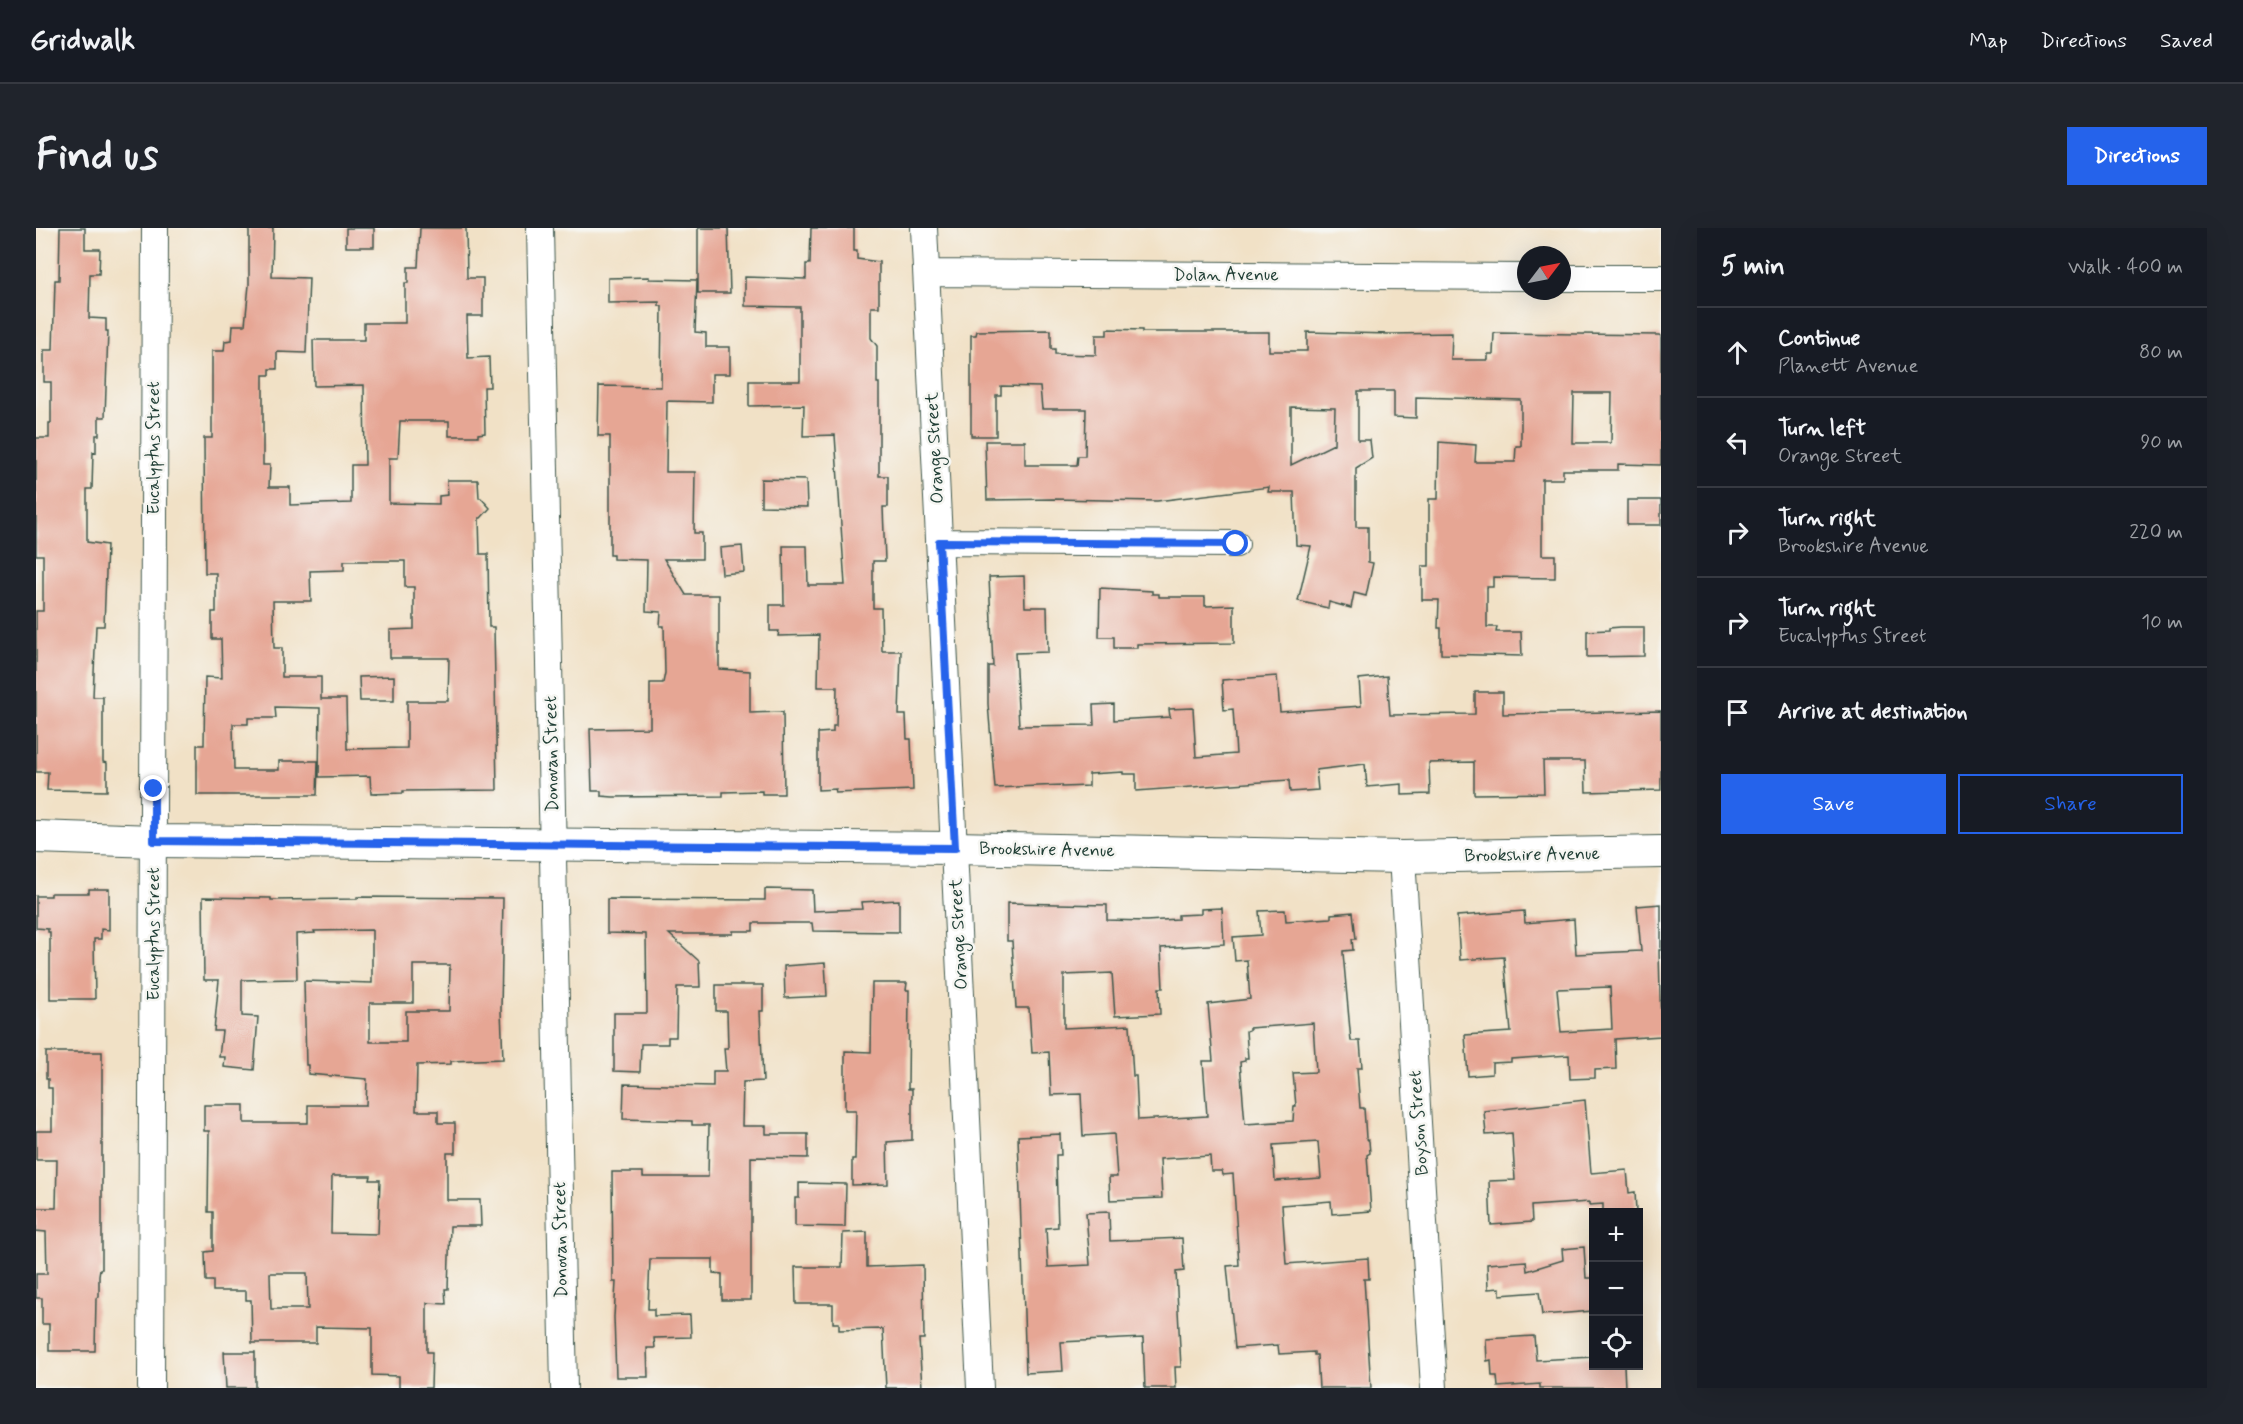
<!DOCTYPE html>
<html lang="en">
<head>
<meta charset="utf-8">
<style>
	body { margin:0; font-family:Mynerve,sans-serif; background:#20242c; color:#f1f3f6 }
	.controls { position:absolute; right:18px; bottom:18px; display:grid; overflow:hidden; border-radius:0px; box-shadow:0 6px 24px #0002 }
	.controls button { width:54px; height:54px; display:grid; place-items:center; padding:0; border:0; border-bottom:2px solid #363941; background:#171b24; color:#f1f3f6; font:30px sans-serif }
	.compass { position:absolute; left:1481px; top:18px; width:54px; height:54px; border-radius:50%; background:#171b24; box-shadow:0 6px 24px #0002; rotate:58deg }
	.stop { position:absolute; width:18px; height:18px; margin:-14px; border:4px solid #2563eb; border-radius:50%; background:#fff }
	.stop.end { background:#2563eb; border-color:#fff; box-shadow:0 2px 6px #0008 }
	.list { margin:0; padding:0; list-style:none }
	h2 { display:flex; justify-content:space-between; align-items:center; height:78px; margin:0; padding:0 24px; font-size:26px }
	h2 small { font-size:20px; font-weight:400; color:#9ea1a6 }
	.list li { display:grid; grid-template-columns:39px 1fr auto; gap:18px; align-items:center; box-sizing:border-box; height:90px; padding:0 24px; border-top:2px solid #363941 }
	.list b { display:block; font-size:22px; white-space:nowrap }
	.list p { margin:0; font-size:20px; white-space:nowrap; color:#9ea1a6 }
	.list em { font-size:20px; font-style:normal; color:#9ea1a6 }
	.actions { display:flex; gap:12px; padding:18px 24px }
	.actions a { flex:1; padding:14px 0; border:2px solid #2563eb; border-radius:0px; text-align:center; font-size:21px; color:#2563eb }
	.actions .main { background:#2563eb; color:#fff }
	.icon { flex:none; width:33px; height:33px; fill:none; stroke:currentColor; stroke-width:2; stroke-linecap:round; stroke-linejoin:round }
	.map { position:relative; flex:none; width:1625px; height:1160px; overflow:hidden; border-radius:0px }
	header { display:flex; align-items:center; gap:36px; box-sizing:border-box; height:84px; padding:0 30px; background:#171b24; border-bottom:2px solid #363941 }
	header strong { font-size:28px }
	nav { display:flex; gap:33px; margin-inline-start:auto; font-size:21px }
	.intro { display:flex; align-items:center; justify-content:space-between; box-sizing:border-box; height:144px; padding:0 36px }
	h1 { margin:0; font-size:42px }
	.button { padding:15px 27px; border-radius:0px; background:#2563eb; color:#fff; font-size:21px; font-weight:700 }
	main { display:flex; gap:36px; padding:0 36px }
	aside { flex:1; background:#171b24; border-radius:0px; box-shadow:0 6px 24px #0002 }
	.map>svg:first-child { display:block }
	.building { fill:#e6a694; fill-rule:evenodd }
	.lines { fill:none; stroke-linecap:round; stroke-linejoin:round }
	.minor-casing { stroke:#3e564a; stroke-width:28 }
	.tertiary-casing { stroke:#3e564a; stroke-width:34 }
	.minor { stroke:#fff; stroke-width:26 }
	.tertiary { stroke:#fff; stroke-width:32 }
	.route { stroke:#2563eb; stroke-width:8 }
	.labels { text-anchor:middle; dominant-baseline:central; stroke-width:5; stroke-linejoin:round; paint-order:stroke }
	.street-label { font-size:18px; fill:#1f3d34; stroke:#f6f6f2 }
</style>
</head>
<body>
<header>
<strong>Gridwalk</strong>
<nav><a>Map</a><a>Directions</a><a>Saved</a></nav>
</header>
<div class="intro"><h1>Find us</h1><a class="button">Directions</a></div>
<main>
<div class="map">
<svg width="1625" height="1160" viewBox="0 0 1625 1160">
	<rect width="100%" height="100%" fill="#f6f6f2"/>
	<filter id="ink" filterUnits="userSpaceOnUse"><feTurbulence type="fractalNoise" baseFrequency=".0167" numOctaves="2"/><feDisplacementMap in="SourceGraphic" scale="12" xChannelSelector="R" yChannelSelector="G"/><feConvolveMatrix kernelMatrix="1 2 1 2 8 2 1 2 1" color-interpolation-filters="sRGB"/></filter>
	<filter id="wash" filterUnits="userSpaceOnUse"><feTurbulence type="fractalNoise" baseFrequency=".008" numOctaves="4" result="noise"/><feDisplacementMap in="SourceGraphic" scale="24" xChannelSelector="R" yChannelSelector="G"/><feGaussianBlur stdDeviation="1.35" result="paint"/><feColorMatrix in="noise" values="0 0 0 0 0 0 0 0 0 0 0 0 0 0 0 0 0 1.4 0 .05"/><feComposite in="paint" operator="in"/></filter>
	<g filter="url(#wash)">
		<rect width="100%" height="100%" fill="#f1e1c6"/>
		<g id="blocks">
			<path class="building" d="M 24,0 L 49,0 L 49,21 L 64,21 L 63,46 L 54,46 L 53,90 L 70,91 L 70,103 L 72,103 L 69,189 L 63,189 L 63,207 L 60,207 L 60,225 L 57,224 L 56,261 L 51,261 L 51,314 L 71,317 L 68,398 L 60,398 L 57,469 L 67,469 L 67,534 L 71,535 L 71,563 L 11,562 L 12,544 L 0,544 L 0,383 L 7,383 L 7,327 L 0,327 L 0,210 L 13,210 L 13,195 L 15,195 L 15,154 L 8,154 L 8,122 L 17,122 L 19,52 L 23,52 Z
				M 213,0 L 237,0 L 236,49 L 273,50 L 270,125 L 241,124 L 241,141 L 234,141 L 234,147 L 227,147 L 227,237 L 234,237 L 233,259 L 254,259 L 254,277 L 315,275 L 315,237 L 329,237 L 328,157 L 278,158 L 277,112 L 328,112 L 328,95 L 369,95 L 369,55 L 372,55 L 372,39 L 382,39 L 384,0 L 430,0 L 431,50 L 447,50 L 447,88 L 431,88 L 432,130 L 453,129 L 454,159 L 448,159 L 449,205 L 442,206 L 442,208 L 413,208 L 413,193 L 364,193 L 362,230 L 353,230 L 353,275 L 403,276 L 403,268 L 412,267 L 411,252 L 442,252 L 443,270 L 445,270 L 454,280 L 445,290 L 443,290 L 444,326 L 452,326 L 453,399 L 458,399 L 461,562 L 367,563 L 367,565 L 335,566 L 334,548 L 283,549 L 284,480 L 239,479 L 240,490 L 212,490 L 212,496 L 197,496 L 198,542 L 243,542 L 243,533 L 282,533 L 281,567 L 161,567 L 161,517 L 168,517 L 169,449 L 186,450 L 185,411 L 176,411 L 176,384 L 180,384 L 180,345 L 169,345 L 168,210 L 176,210 L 176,123 L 188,123 L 189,113 L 196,112 L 197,97 L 209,97 L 213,57 ZM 308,333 L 369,333 L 369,359 L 378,359 L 378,401 L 354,402 L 354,430 L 413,430 L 412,473 L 371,473 L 371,520 L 311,521 L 310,471 L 285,471 L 285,449 L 246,449 L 246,420 L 238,420 L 237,373 L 275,373 L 274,343 L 308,342 Z
				M 310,0 L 338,0 L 338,19 L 310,19 Z
				M 662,0 L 692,0 L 694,65 L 662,65 Z
				M 775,0 L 818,0 L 818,23 L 821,23 L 821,31 L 843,34 L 843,79 L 835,79 L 835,110 L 841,118 L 841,155 L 843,155 L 843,248 L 852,248 L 852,279 L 847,279 L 849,333 L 837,333 L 837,380 L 845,380 L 846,423 L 865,423 L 863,487 L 870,487 L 871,511 L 875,511 L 877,562 L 799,565 L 800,561 L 782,562 L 782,505 L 797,504 L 797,498 L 800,498 L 801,459 L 782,459 L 783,407 L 742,408 L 743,403 L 734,403 L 734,377 L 748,377 L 747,318 L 771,318 L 772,357 L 809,357 L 799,207 L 767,208 L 768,177 L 713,178 L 713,153 L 764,153 L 764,79 L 709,78 L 709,49 L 770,51 L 770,36 L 774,36 Z
				M 613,49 L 613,51 L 661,52 L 659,104 L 670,105 L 670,119 L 694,119 L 694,146 L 676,146 L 676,174 L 631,173 L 630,244 L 659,244 L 658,305 L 666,305 L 666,331 L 628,331 L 650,367 L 683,367 L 683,441 L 714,443 L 714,485 L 747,484 L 748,566 L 726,566 L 726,563 L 687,564 L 687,568 L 577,569 L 565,568 L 565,563 L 556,563 L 554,501 L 614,500 L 614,455 L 627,455 L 629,445 L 628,398 L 624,398 L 625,384 L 610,383 L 611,332 L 577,331 L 577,327 L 574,327 L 574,208 L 562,208 L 563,158 L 625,159 L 626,78 L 623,78 L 623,74 L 572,75 L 572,50 Z
				M 1071,101 L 1106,102 L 1106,104 L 1233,104 L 1233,123 L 1271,123 L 1271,104 L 1355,106 L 1416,105 L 1415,132 L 1452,132 L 1452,126 L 1457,126 L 1458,105 L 1623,107 L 1625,108 L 1625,237 L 1582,236 L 1582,242 L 1527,242 L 1527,251 L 1506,251 L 1506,327 L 1519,327 L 1519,350 L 1457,349 L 1457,359 L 1451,359 L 1451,399 L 1461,399 L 1460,404 L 1485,404 L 1486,428 L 1405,426 L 1405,400 L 1402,400 L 1403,372 L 1386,372 L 1386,338 L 1393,338 L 1393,271 L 1402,271 L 1403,214 L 1440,217 L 1439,234 L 1479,234 L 1480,218 L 1485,218 L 1485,172 L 1380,169 L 1380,190 L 1358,189 L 1358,163 L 1322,163 L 1322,212 L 1334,212 L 1336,230 L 1320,240 L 1320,299 L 1332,299 L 1332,334 L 1337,335 L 1330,368 L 1318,365 L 1315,380 L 1293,374 L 1292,380 L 1262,373 L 1275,318 L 1260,317 L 1258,264 L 1232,264 L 1233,259 L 1121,273 L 1017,271 L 951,272 L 949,213 L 989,213 L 989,237 L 1041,237 L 1042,228 L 1049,228 L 1050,181 L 1006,181 L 1004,159 L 965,158 L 965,167 L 960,167 L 960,208 L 935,208 L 935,107 L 940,107 L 941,103 L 1015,102 L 1015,121 L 1019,121 L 1019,126 L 1060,127 L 1060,107 L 1071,107 ZM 1538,165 L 1576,165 L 1575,215 L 1537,215 ZM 1255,179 L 1299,180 L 1298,216 L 1255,237 Z
				M 725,251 L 770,252 L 771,279 L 725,278 Z
				M 1591,272 L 1625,272 L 1625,297 L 1591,297 Z
				M 706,318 L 708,344 L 686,346 L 684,320 Z
				M 988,348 L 989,379 L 1011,379 L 1012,424 L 979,425 L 983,498 L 1058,497 L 1057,477 L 1078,476 L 1078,492 L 1134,489 L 1133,481 L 1157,480 L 1160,529 L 1200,526 L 1197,481 L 1188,482 L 1186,452 L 1241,448 L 1244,484 L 1325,478 L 1323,451 L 1351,448 L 1354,487 L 1439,486 L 1439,464 L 1467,464 L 1467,486 L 1625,483 L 1625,562 L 1550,564 L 1549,533 L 1507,533 L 1508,565 L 1438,566 L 1438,534 L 1393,535 L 1394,566 L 1366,567 L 1366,556 L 1331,559 L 1329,536 L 1280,542 L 1282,562 L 1254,564 L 1253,552 L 1100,563 L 1100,546 L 1087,546 L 1087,544 L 1053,546 L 1053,558 L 1026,559 L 1026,557 L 959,560 L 952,476 L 952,438 L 957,438 L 953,349 Z
				M 1064,360 L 1116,363 L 1116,366 L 1123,366 L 1123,369 L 1169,369 L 1169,378 L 1198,377 L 1198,415 L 1101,416 L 1101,420 L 1078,420 L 1078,409 L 1063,409 Z
				M 1585,399 L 1608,399 L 1608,428 L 1551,429 L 1551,403 L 1573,402 L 1573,400 Z
				M 358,448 L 358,473 L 324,473 L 323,449 Z
				M 53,661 L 73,661 L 73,702 L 65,701 L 65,711 L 58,711 L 59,771 L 14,771 L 14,704 L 12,704 L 12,701 L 0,700 L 0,668 L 15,668 L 15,665 L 53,665 Z
				M 729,661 L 776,662 L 777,683 L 826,681 L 825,674 L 863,672 L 863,704 L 777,703 L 776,695 L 717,695 L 717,703 L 697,703 L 697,706 L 633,706 L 663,733 L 664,759 L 641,759 L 640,809 L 632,809 L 632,816 L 605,816 L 604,844 L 578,843 L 578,785 L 611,785 L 610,706 L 571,705 L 571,671 L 729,672 Z
				M 167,669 L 235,670 L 235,672 L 321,671 L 321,669 L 467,670 L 465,783 L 467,831 L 415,833 L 415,836 L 381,837 L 380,883 L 402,883 L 402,895 L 419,895 L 419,925 L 411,925 L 411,972 L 444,972 L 445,998 L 414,998 L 412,1061 L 409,1061 L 410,1076 L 391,1075 L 391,1124 L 396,1124 L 395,1160 L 363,1160 L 363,1148 L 336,1147 L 336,1100 L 280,1099 L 280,1115 L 216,1115 L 215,1072 L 210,1072 L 210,1063 L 177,1063 L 177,1053 L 170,1053 L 169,1024 L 177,1023 L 177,984 L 172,984 L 173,903 L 168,903 L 168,877 L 208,877 L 208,895 L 272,895 L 272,877 L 330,877 L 331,851 L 272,846 L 272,837 L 270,837 L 268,753 L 336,755 L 336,702 L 278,703 L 279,705 L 260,706 L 261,751 L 206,752 L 206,788 L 222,789 L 218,842 L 188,839 L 189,829 L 183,829 L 186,803 L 178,803 L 183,752 L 168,752 ZM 377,737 L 414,737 L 413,783 L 370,783 L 370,814 L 334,814 L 334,775 L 377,775 ZM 296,948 L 335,948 L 334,952 L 344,952 L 342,1006 L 295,1005 ZM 234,1045 L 271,1045 L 272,1081 L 235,1081 Z
				M 971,675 L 1071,677 L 1071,692 L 1110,693 L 1142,691 L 1142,687 L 1165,686 L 1165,681 L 1186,680 L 1188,716 L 1125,720 L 1127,760 L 1123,760 L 1124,786 L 1079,788 L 1076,745 L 1028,747 L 1028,800 L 1094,797 L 1097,848 L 1100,848 L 1102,892 L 1171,888 L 1167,833 L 1177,833 L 1172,776 L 1214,771 L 1211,732 L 1199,733 L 1197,709 L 1225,707 L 1223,683 L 1249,682 L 1250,693 L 1295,690 L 1295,686 L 1317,684 L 1320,711 L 1316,711 L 1317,722 L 1307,723 L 1307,725 L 1315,813 L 1324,813 L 1326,840 L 1321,840 L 1324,880 L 1328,880 L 1330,910 L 1333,913 L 1334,925 L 1331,927 L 1335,983 L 1296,986 L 1295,973 L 1246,977 L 1250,1036 L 1332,1030 L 1333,1051 L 1328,1051 L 1335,1160 L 1283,1160 L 1281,1127 L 1278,1127 L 1278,1124 L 1243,1126 L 1242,1117 L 1199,1120 L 1191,1038 L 1203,1037 L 1197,946 L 1187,947 L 1186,943 L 1175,943 L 1174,928 L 1124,931 L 1126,970 L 1074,972 L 1073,949 L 1081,949 L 1078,906 L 1047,908 L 1045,866 L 1015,867 L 1013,824 L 996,825 L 993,780 L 980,780 L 976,713 L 971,713 ZM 1277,795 L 1280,844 L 1257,845 L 1260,878 L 1258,878 L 1257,893 L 1209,896 L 1204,834 L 1209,833 L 1209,830 L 1212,830 L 1210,803 L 1213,802 L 1213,800 ZM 1282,914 L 1285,950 L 1239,953 L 1237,917 Z
				M 1625,676 L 1625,722 L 1623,722 L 1625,808 L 1579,811 L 1580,841 L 1559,842 L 1559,850 L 1534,851 L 1533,827 L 1475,831 L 1475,834 L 1456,835 L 1456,846 L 1432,848 L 1429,807 L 1475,804 L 1468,729 L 1424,732 L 1421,688 L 1488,683 L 1489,695 L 1538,691 L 1540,726 L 1605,723 L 1601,678 ZM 1574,759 L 1576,801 L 1525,804 L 1521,761 Z
				M 789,735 L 791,768 L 749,770 L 748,738 Z
				M 836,755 L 871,755 L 870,762 L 873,762 L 872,861 L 876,861 L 876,912 L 851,914 L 852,956 L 816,957 L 816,931 L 819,931 L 820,882 L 809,882 L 809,823 L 835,824 Z
				M 680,757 L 727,757 L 727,783 L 724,783 L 727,853 L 707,854 L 706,898 L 730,898 L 730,906 L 772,906 L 772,930 L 715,929 L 715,1072 L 686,1072 L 686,1046 L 677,1045 L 677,1031 L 614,1031 L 612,1081 L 618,1081 L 618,1088 L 654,1087 L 655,1109 L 618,1110 L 619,1120 L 611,1120 L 612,1149 L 580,1149 L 578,1089 L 580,1054 L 577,1054 L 576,944 L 607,944 L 607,949 L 672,949 L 673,897 L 656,897 L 656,893 L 587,891 L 588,856 L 677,858 L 677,843 L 690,843 L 688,820 L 692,820 L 691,783 L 680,783 Z
				M 10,824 L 66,824 L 66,1041 L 64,1041 L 63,1047 L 63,1069 L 60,1070 L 59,1123 L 13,1123 L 13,1096 L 6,1096 L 6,1070 L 0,1070 L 0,1046 L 11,1046 L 10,1004 L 0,1003 L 0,980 L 20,980 L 21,932 L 0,932 L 0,903 L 16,903 L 16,860 L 12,860 L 12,851 L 10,851 Z
				M 1549,872 L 1555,945 L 1591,942 L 1593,965 L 1599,964 L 1600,984 L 1567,984 L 1567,976 L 1553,977 L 1553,974 L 1495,978 L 1496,994 L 1455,997 L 1453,953 L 1479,952 L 1476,905 L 1450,907 L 1448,883 Z
				M 1024,906 L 1025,927 L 1020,927 L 1020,936 L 1022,999 L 1010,1000 L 1012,1039 L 1054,1037 L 1050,985 L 1073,984 L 1074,1013 L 1146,1010 L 1148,1043 L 1140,1044 L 1145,1139 L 1139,1139 L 1140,1160 L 1109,1160 L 1107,1110 L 1025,1114 L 1027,1143 L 990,1145 L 982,908 Z
				M 763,955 L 810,956 L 809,999 L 759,998 L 759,970 L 763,970 Z
				M 831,1004 L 831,1039 L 887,1037 L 888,1111 L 883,1111 L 886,1160 L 850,1160 L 847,1101 L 803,1102 L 803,1095 L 797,1095 L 797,1076 L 760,1076 L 759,1039 L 806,1039 L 807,1005 Z
				M 1548,1019 L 1550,1050 L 1557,1050 L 1557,1083 L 1506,1087 L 1503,1064 L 1464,1067 L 1464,1060 L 1452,1061 L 1451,1036 L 1490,1033 L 1491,1043 L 1527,1032 L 1526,1021 Z
				M 1498,1108 L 1500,1132 L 1557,1129 L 1557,1137 L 1588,1137 L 1589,1160 L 1504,1160 L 1504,1156 L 1462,1159 L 1461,1148 L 1456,1148 L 1455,1132 L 1451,1133 L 1450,1111 Z
				M 188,1124 L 219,1124 L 219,1160 L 190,1160 Z"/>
		</g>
	</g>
	<g filter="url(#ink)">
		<use href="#blocks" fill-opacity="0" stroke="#3e564a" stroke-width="1.5"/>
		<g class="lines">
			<g class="minor-casing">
				<path id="minor" d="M 504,0 L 528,1160
					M 888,0 L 944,1160
					M 891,45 L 1490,49
					M 1526,50 L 1625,50
					M 903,314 L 1200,316
					M 1366,629 L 1398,1160
					M 115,1160 L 119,0"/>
			</g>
			<g class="tertiary-casing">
				<path id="tertiary" d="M 0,609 L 118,613 L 919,620 L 1366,629 L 1625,624"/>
			</g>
			<use href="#minor" class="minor"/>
			<use href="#tertiary" class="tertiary"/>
		</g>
	</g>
	<g class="lines" filter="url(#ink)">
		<path class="route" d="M 118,561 L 118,613 L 919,620 L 903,314 L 1200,316"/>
	</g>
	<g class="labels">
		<g class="street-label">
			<text x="1190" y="47">Dolan Avenue</text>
			<text transform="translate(118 220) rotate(-90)">Eucalyptus Street</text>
			<text transform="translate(899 220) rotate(-93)">Orange Street</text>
			<text transform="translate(516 526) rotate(-91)">Donovan Street</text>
			<text transform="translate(1011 622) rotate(1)">Brookshire Avenue</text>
			<text transform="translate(1496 627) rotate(-1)">Brookshire Avenue</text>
			<text transform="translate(118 706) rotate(-90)">Eucalyptus Street</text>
			<text transform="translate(923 706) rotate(-93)">Orange Street</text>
			<text transform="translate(1383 895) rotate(-94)">Boyson Street</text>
			<text transform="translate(525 1012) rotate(-91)">Donovan Street</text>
		</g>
	</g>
</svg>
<div class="controls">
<button>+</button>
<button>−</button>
<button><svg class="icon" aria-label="locate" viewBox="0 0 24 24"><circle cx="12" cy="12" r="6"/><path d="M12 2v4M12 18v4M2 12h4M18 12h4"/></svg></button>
</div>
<svg class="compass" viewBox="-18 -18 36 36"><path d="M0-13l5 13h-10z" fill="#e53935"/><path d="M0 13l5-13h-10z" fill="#9ea1a6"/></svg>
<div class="stop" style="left:1200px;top:316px"></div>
<div class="stop end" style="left:118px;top:561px"></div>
</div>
<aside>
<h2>5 min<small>Walk · 400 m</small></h2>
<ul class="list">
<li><svg class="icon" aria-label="ahead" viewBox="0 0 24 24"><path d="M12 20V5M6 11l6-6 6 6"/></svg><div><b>Continue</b><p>Planett Avenue</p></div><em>80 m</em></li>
<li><svg class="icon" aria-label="left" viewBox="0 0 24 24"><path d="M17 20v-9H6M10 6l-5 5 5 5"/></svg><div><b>Turn left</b><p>Orange Street</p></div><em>90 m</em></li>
<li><svg class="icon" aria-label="right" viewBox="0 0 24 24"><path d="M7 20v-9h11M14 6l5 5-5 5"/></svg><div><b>Turn right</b><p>Brookshire Avenue</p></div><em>220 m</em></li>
<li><svg class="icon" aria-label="right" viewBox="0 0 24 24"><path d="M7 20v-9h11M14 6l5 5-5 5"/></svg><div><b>Turn right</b><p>Eucalyptus Street</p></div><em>10 m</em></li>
<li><svg class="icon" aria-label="arrive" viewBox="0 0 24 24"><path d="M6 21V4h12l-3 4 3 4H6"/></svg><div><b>Arrive at destination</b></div></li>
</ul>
<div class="actions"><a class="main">Save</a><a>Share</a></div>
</aside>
</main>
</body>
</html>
